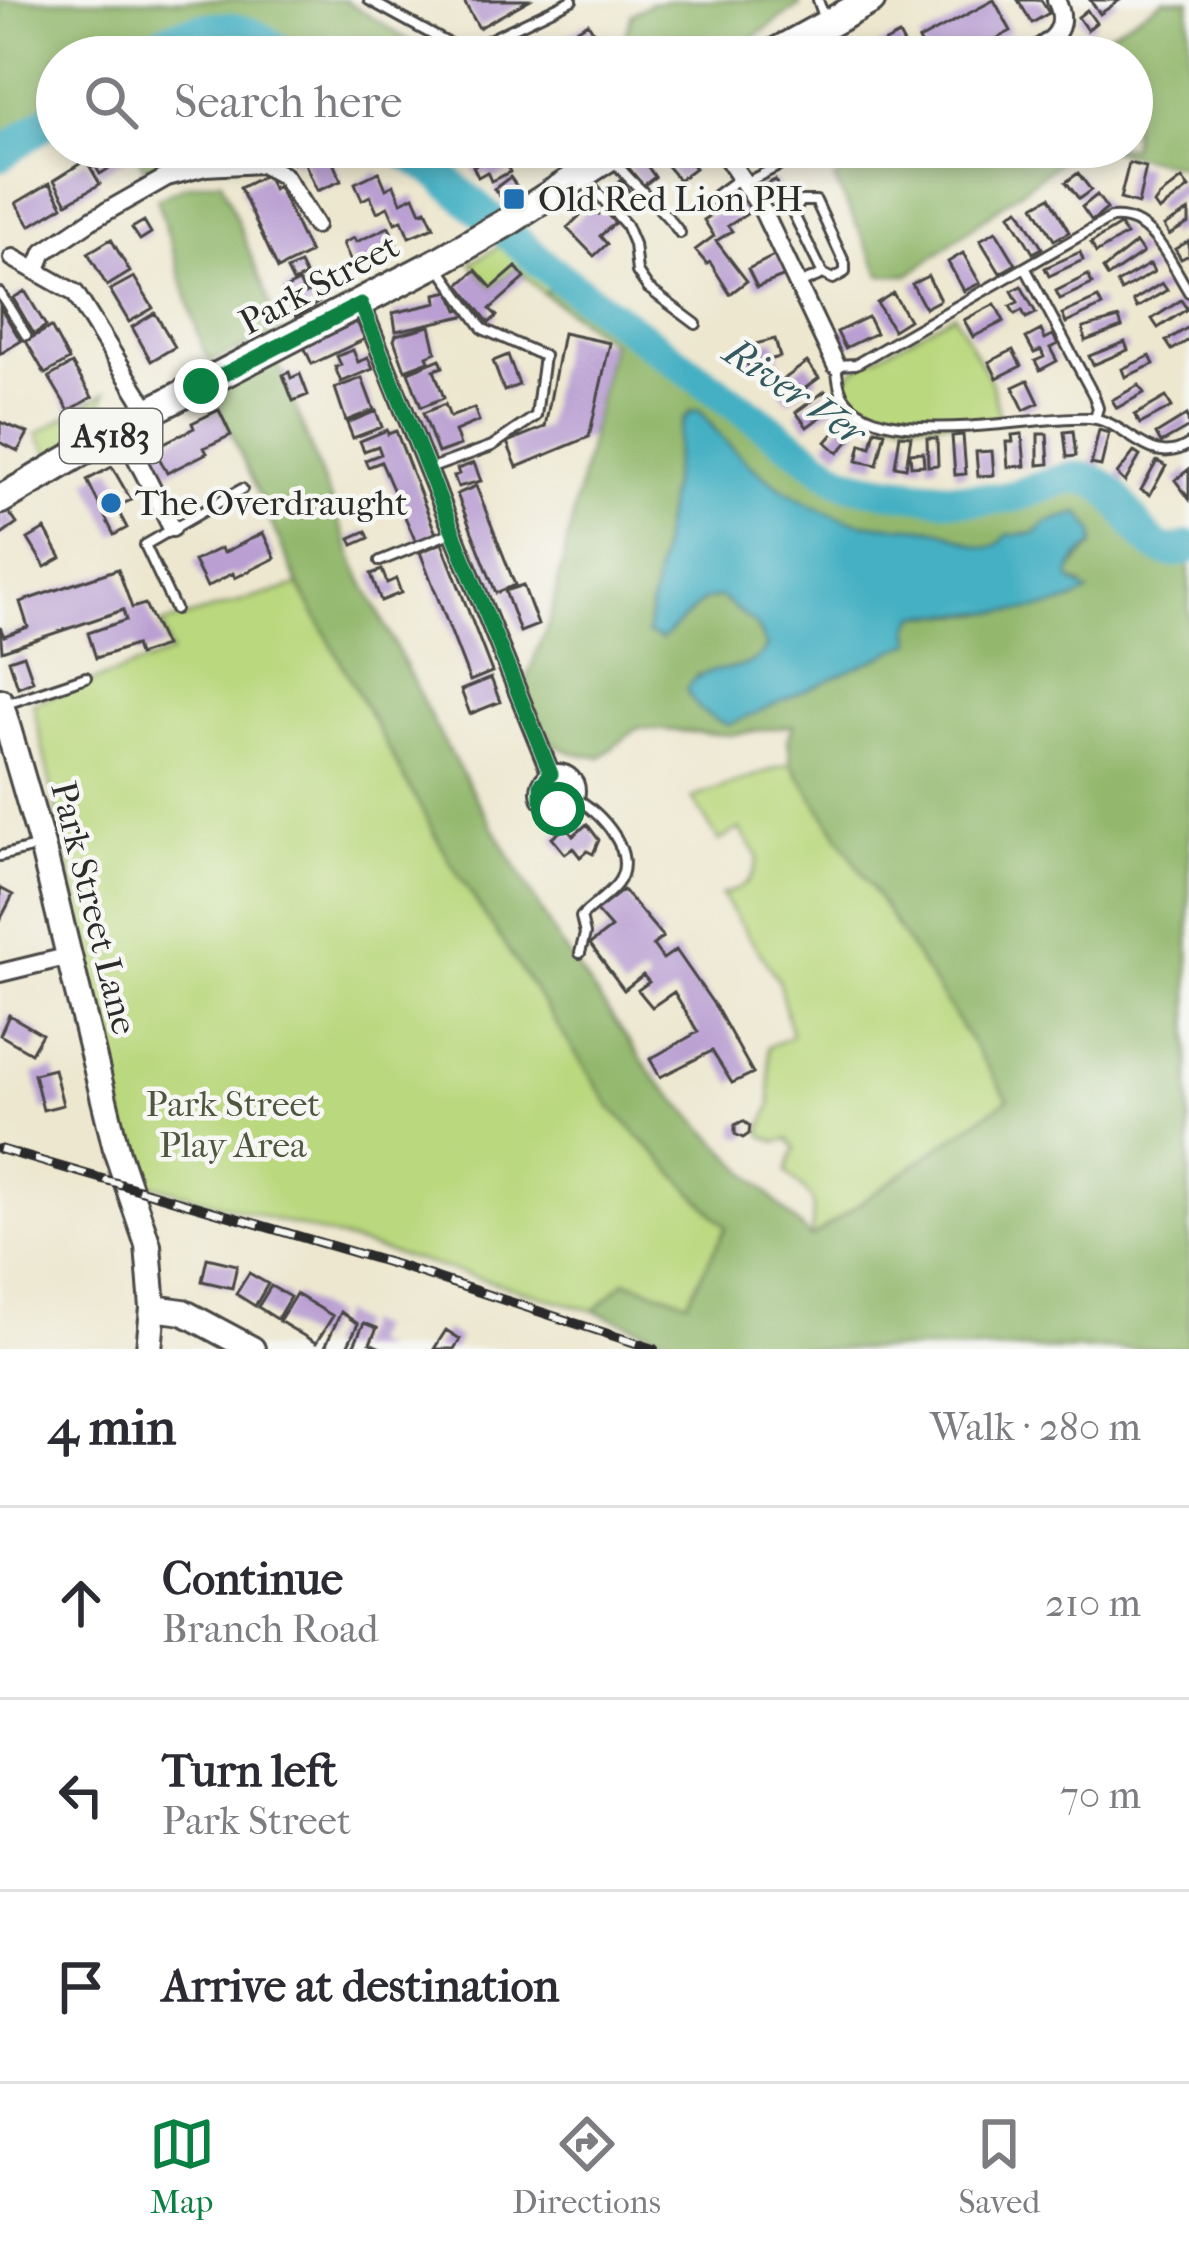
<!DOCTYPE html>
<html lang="en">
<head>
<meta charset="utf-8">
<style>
	body { margin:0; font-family:"IM FELL French Canon",serif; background:#f7f7f7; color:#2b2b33 }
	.stop { position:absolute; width:36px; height:36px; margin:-27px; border:9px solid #0b8043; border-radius:50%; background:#fff }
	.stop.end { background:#0b8043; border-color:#fff; box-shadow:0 3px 12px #0008 }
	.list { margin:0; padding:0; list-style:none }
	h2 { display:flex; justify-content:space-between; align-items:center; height:156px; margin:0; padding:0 48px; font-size:51px }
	h2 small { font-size:39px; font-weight:400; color:#7c7c81 }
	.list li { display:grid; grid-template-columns:78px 1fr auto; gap:36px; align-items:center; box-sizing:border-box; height:192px; padding:0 48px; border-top:3px solid #e1e1e2 }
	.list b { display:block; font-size:45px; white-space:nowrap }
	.list p { margin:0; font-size:39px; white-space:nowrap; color:#7c7c81 }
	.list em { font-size:39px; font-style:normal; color:#7c7c81 }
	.icon { flex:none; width:66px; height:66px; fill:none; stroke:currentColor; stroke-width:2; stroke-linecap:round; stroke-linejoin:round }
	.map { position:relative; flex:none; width:1189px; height:1349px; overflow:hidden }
	.search { position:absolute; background:#fff; box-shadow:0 6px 18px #0003; left:36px; right:36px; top:36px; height:132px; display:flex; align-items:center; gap:30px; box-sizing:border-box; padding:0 42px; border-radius:66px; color:#7c7c81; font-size:45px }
	.sheet { height:732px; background:#fff }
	nav { display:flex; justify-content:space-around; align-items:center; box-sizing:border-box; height:168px; border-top:3px solid #e1e1e2; background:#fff; font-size:33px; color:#7c7c81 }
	nav a { display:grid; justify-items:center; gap:6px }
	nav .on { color:#0b8043 }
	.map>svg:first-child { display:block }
	.green { fill:#bad87e; stroke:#728254; stroke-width:3 }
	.forest { fill:#93b86d; stroke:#5f724c; stroke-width:3; fill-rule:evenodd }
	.water { fill:#45b0c3; stroke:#386e77; stroke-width:3 }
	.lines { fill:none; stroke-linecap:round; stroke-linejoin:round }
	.river { stroke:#45b0c3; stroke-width:33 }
	.building { fill:#b99fd2 }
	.lane-casing { stroke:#484744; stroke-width:14 }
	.street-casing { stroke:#484744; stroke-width:22 }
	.secondary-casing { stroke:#484744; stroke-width:30 }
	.primary-casing { stroke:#484744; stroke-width:33 }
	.lane { stroke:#fff; stroke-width:8 }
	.street { stroke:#fff; stroke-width:16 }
	.secondary { stroke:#fff; stroke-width:24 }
	.primary { stroke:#fff; stroke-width:27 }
	.rail-casing { stroke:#2b2b2b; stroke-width:10 }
	.rail { stroke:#f6f6f2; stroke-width:6; stroke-dasharray:18; stroke-linecap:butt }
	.route { stroke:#0b8043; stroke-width:15 }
	.poi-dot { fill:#1f6fb2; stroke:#f6f6f2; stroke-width:4.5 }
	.labels { text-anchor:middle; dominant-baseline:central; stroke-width:9; stroke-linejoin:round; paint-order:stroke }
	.shield { fill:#f6f6f2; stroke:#686867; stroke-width:3 }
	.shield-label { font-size:33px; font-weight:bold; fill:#2b2b2b }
	.poi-label { font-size:36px; fill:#2b2b2b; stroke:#f6f6f2; text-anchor:start }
	.street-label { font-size:36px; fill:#2b2b2b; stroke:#f6f6f2 }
	.park-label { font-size:36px; fill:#4f5640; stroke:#f6f6f2 }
	.water-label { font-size:39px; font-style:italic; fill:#345a60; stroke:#f6f6f2 }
</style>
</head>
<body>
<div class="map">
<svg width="1189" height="1349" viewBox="0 0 1189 1349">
	<rect width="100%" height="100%" fill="#f6f6f2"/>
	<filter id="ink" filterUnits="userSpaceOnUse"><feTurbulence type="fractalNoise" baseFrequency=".00833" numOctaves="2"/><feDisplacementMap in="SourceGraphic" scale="24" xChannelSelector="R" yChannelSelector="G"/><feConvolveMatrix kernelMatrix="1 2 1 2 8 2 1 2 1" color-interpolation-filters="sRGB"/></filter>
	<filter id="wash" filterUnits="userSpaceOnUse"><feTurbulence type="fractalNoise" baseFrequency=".004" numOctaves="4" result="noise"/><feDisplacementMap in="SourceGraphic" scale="48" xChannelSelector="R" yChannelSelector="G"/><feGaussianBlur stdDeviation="2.7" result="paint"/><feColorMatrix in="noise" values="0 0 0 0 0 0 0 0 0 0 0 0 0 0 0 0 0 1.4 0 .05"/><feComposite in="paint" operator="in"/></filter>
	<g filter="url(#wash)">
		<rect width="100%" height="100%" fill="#ede7cf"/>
		<path class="green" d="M 509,241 L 556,282 L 544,294 L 516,267 L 492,288 L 471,263 Z
			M 954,314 L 992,384 L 1000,419 C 959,420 853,435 845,380 L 853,370 Z
			M 106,392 L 94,432 L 51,457 L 37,434 Z
			M 299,585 L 452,865 L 611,1107 L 726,1227 L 688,1301 L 625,1281 L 594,1311 L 136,1180 L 33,703 L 171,653 L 162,624 Z
			M 791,763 L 1009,1099 L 811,1238 C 814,1191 819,1206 786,1172 L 795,1148 L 788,1139 L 777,1142 L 763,1136 L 761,1129 L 771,1105 L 768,1047 L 792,1036 L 778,980 L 721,895 C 743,889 755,880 758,856 L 739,829 L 719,841 L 692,798 Z"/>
		<path class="forest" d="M 0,0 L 345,0 L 434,57 L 295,57 L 254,25 L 224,17 L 180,22 L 113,57 L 57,57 L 57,101 L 0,145 Z
			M 678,0 L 799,0 L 800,5 L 726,57 L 613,57 L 622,45 L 632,14 L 651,3 Z
			M 1164,0 L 1189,0 L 1189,172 L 1185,167 L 1097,147 L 1132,147 L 1132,57 L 1069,57 Z
			M 132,147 L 213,147 L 215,156 L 144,167 Z
			M 896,147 L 1079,147 L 909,275 L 881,275 L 834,179 Z
			M 221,180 L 281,332 L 211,361 L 204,352 L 157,199 L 184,186 Z
			M 556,282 L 846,493 L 1012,502 L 1082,483 L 1098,486 L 1119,505 L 1132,535 L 1146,553 L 1172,563 L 1189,560 L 1189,1349 L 694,1349 L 594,1311 L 625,1281 L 688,1301 L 726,1227 L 611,1107 L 452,865 L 299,585 L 213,393 L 277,360 L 357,569 L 437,730 L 559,942 L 655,1078 L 811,1238 L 1008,1099 L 791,763 L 788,740 L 793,725 L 730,735 L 638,728 L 601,757 C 544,753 545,735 523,687 L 550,619 L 611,346 L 611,342 L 544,294 ZM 700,410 C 735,459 789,501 847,520 C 877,530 910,525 940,530 C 955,533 968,547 983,548 C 1004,549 1009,530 1034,534 L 1047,522 L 1080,513 L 1094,544 L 1069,572 L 1070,580 L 1082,585 L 984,614 L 915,616 L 910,627 L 913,642 L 694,676 C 722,665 748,675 767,648 L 755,624 L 720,597 L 704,600 L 662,639 L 647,634 L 678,439 L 683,419 L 691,411 Z"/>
		<path class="water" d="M 699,410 C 735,459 789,501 848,520 C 878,529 911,524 941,531 C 965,536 987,563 1007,535 L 1034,534 L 1047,522 L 1080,513 L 1094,532 L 1094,544 C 1083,552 1068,564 1070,580 L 1088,592 C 1048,620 964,609 916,616 L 910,628 L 913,642 L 729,725 C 708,718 696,710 686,689 C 708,656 743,683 767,647 L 755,624 L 720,597 L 704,600 L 662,639 L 647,634 L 678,439 C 682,425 683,412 699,410 Z"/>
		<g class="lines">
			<path class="river" d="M 134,57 C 183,26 240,12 285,57
				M 396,147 L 434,170 L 556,275 L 840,479 C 865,491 975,502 1004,498 C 1032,494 1054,476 1083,478 C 1130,482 1138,571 1189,547
				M 0,155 L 57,114"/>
		</g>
		<g id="blocks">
			<path class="building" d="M 463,0 L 529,0 L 479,28 Z
				M 994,0 L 1011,31 L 961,57 L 928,57 L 919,40 Z
				M 1018,0 L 1041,0 L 1049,13 L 1032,23 Z
				M 1090,0 L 1120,0 L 1100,14 Z
				M 1087,10 L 1096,23 L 1087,30 L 1078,17 Z
				M 588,23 L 601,44 L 578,57 L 531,57 Z
				M 899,35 L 911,57 L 856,57 L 874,48 Z
				M 92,147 L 126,147 L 131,155 L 100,174 L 86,150 Z
				M 287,147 L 316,147 L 318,153 L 327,149 L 341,181 L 317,191 L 303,159 L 294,163 Z
				M 492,147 L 499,147 L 510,172 L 491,181 L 487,172 L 478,177 L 473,166 L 482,162 L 479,153 Z
				M 653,147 L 663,147 L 667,152 L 648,167 L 655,177 L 643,186 L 628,167 Z
				M 683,153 L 695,168 L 679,180 L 667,166 Z
				M 86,160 L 100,184 L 67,203 L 54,180 Z
				M 1129,163 L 1146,167 L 1138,204 L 1120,199 Z
				M 379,172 L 386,189 L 394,185 L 401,202 L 414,196 L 421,212 L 426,210 L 434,227 L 409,237 L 402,220 L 395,223 L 388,207 L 377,212 L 370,196 L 362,200 L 355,183 Z
				M 1078,173 L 1091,190 L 1079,199 L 1066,182 Z
				M 266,175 L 273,189 L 278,186 L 310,253 L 278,269 L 240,188 Z
				M 510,177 L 518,188 L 503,200 L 494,189 Z
				M 1182,179 L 1189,188 L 1159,211 L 1154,204 L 1159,197 Z
				M 620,180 L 638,202 L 624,213 L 606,192 Z
				M 775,180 L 779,190 L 762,198 L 758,188 Z
				M 50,183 L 63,206 L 30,226 L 16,203 Z
				M 740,190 L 753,210 L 728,226 L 732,231 L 716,241 L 747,281 L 730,294 L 710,262 L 707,264 L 695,250 L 714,236 L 704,220 L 728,204 L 725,200 Z
				M 1097,195 L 1107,209 L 1092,221 L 1082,207 Z
				M 1050,197 L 1069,232 L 1054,240 L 1034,206 Z
				M 591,205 L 599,214 L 603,210 L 615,223 L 600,236 L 607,244 L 594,256 L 567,228 Z
				M 1019,209 L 1042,248 L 1033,253 L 1010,214 Z
				M 1189,211 L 1189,223 L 1169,235 L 1164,226 Z
				M 144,221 L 151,233 L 140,240 L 132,228 Z
				M 1120,225 L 1126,235 L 1096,253 L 1091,243 Z
				M 389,227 L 399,251 L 355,271 L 343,243 L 354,238 L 356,242 Z
				M 996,231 L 1016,264 L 1000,273 L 980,240 Z
				M 111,239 L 130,272 L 107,286 L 88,253 Z
				M 1189,241 L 1189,255 L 1181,259 L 1175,249 Z
				M 1136,243 L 1143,253 L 1108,277 L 1103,269 Z
				M 1080,252 L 1083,260 L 1049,276 L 1045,268 Z
				M 963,253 L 980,283 L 964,291 L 948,262 Z
				M 778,254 L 788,275 L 757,287 L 748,269 Z
				M 300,264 L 306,276 L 293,282 L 287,270 Z
				M 1150,264 L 1154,272 L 1121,291 L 1117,283 Z
				M 516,267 L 525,278 L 490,309 L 497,316 L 489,323 L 459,285 L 476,270 L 492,288 Z
				M 1088,275 L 1092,284 L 1060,299 L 1056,291 Z
				M 928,276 L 940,300 L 925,308 L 912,284 Z
				M 134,277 L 153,308 L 129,322 L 110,290 Z
				M 299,282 L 305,294 L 316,289 L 322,300 L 296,317 L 283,290 Z
				M 1162,283 L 1167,290 L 1137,308 L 1133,301 Z
				M 1021,286 L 1036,313 L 1026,318 L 1022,310 L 1015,314 L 1010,306 L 1018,302 L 1012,291 Z
				M 25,291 L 46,326 L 34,334 L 13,298 Z
				M 450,291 L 458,310 L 463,309 L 468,315 L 396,331 L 393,313 L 437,303 L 436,294 Z
				M 893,293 L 909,320 L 893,330 L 877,303 Z
				M 1098,298 L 1102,306 L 1066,323 L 1062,314 Z
				M 1181,300 L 1187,309 L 1158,328 L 1152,319 Z
				M 995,304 L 1004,321 L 973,337 L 964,320 Z
				M 0,307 L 21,341 L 0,354 Z
				M 155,313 L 175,347 L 151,361 L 132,327 Z
				M 868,317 L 876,333 L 845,348 L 837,332 Z
				M 1119,318 L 1122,327 L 1085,341 L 1083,328 Z
				M 357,322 L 365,339 L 312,364 L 304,347 Z
				M 430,326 L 436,352 L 427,356 L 429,361 L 405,370 L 394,340 L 396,335 Z
				M 51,327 L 69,360 L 45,374 L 26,341 Z
				M 1189,327 L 1189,340 L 1172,350 L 1166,341 Z
				M 1041,330 L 1045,339 L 1053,335 L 1058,344 L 1050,348 L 1057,361 L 1040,370 L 1035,361 L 1044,357 L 1041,350 L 1034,353 L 1026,338 Z
				M 563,333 L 610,343 L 589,437 L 517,467 L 507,442 L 545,427 Z
				M 775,339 L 780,357 L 748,365 L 743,347 Z
				M 1125,342 L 1128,350 L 1093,365 L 1089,356 Z
				M 353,350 L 358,362 L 368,358 L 373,369 L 341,382 L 335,367 L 341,365 L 337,356 Z
				M 1013,350 L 1021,366 L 997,378 L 989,362 Z
				M 508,355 L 519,385 L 504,391 L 493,361 Z
				M 1150,356 L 1154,364 L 1125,377 L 1122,369 Z
				M 440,359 L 443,367 L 434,370 L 444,398 L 421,407 L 408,372 Z
				M 807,362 L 819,378 L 788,401 L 776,385 Z
				M 72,364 L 92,397 L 69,411 L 49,377 Z
				M 289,372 L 291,378 L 300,374 L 308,395 L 293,401 L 283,375 Z
				M 362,378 L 374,410 L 346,421 L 335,388 Z
				M 1028,380 L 1039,403 L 1024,410 L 1013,387 Z
				M 1139,385 L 1144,393 L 1117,408 L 1112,400 Z
				M 825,391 L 836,406 L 807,427 L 796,412 Z
				M 1166,397 L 1172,407 L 1140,424 L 1135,415 Z
				M 445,404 L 450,417 L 474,408 L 479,421 L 455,431 L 460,445 L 438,453 L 423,413 Z
				M 219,410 L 231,435 L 204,448 L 207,453 L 167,473 L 154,448 L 194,428 L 192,423 Z
				M 376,411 L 382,427 L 353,438 L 347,423 Z
				M 1187,415 L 1189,427 L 1161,443 L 1156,434 Z
				M 846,419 L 859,430 L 838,453 L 826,442 Z
				M 0,422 L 28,433 L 18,451 L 0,442 Z
				M 387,430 L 388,434 L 396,431 L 436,534 L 416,542 L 381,462 L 368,467 L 365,460 L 381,454 L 378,446 L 364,451 L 360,441 Z
				M 875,430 L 885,432 L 877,465 L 857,461 L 861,444 L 871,447 Z
				M 1099,430 L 1109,433 L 1101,466 L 1091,464 Z
				M 1073,431 L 1076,456 L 1067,457 L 1064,432 Z
				M 1022,434 L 1025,466 L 1008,467 L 1006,442 L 1013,442 L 1012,435 Z
				M 1038,434 L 1047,434 L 1049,464 L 1038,465 Z
				M 900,435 L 911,436 L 906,468 L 895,466 Z
				M 963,435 L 966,474 L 955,475 L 952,436 Z
				M 927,438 L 937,438 L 938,465 L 928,466 Z
				M 992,451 L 994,475 L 978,476 L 976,452 Z
				M 923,452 L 924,465 L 911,466 L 910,453 Z
				M 1134,452 L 1140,456 L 1125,482 L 1117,474 Z
				M 1157,461 L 1166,466 L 1150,495 L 1141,490 Z
				M 474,463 L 481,481 L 458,487 L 454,476 L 459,474 L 457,469 Z
				M 112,467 L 131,500 L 116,507 L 127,528 L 114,535 L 87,480 Z
				M 1189,469 L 1189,499 L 1175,480 Z
				M 476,486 L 515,585 L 496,593 L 457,494 Z
				M 8,511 L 17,524 L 0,536 L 0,516 Z
				M 45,529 L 61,558 L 45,567 L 28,539 Z
				M 366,531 L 369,538 L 353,545 L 350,538 Z
				M 263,533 L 275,558 L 235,578 L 233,573 L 207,587 L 194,561 L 221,548 L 223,553 Z
				M 442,543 L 492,672 L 470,681 L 420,552 Z
				M 118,569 L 132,608 L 145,604 L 165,646 L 138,655 L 135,645 L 96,658 L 88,633 L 126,620 L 123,610 L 2,651 L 0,627 L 4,636 L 28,627 L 20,602 Z
				M 382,570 L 387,583 L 396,579 L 401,593 L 381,601 L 371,574 Z
				M 523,585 L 538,625 L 520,632 L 505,591 Z
				M 24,655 L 33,681 L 18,687 L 9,660 Z
				M 491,678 L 500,702 L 470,714 L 461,690 Z
				M 587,824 L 599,840 L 593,854 L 587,851 L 580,857 L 573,848 L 565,854 L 552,838 L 566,827 L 573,836 Z
				M 0,888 L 13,895 L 0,920 Z
				M 623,890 L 663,937 L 653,945 L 663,959 L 676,950 L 717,1009 L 753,1073 L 732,1083 L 712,1051 L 660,1077 L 650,1059 L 698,1032 L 674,992 L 652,1007 L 638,990 L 649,982 L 643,975 L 624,990 L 590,944 L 611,928 L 596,911 Z
				M 9,1015 L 42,1034 L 31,1053 L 0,1035 Z
				M 54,1069 L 63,1105 L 43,1110 L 34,1074 Z
				M 743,1121 L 750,1126 L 749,1134 L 743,1138 L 735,1134 L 735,1125 Z
				M 207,1258 L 237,1265 L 232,1288 L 202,1281 Z
				M 249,1273 L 268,1284 L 255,1306 L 236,1294 Z
				M 271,1286 L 290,1297 L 277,1319 L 258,1307 Z
				M 296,1294 L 333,1316 L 316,1343 L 279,1321 Z
				M 341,1312 L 358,1324 L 346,1349 L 330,1349 L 325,1347 Z
				M 364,1323 L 377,1328 L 370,1343 L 383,1349 L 352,1349 Z
				M 446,1330 L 460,1339 L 454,1349 L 434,1349 Z"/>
		</g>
	</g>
	<g filter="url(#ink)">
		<use href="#blocks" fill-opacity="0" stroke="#484744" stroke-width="3"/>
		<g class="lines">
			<g class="lane-casing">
				<path id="lane" d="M 369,0 L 464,52 L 572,0
					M 818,0 L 824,17
					M 615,162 C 635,188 661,205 680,233
					M 586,180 L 626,225 L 634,244 L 637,272 L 648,288 L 696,324
					M 747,182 L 796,157 L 829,147
					M 699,208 L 741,177
					M 1026,269 L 1094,396 L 1098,408 L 1095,418
					M 801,283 L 823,274 L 793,213 L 801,201 L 816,201 L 845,264 L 845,272 L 833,279 L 823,274
					M 1189,292 C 1170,262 1152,213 1111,218 L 856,364 L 836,365 C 838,377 838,391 846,400 C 884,451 1031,415 1089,418 C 1126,420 1150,470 1189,444
					M 0,293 L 26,335
					M 429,469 L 492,446 L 536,416 L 544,356 L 483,329 L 440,269
					M 380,561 L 450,533
					M 175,609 L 145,545 L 242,489
					M 3,705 L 86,677
					M 575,798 C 600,811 640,854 617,884 C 607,897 592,905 581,917 L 585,934 L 580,953
					M 0,856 L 39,846"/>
			</g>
			<g class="street-casing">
				<path id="street" d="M 1023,57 C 1048,44 1072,31 1056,0
					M 720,147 L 763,211 L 836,365
					M 13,258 L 75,293 L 149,412
					M 37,269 L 44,252 L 93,219 L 167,177 L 205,167 L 262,164 L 284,176 L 315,225
					M 361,304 L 551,774
					M 122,430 L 172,528
					M540 791a18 18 0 1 1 36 0a18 18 0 1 1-36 0Z
					M 0,973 L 70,956"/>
			</g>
			<g class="secondary-casing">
				<path id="secondary" d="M 0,701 L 42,845 L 117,1153 L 148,1245 L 153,1308 L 149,1349
					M 153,1308 L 183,1312 L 252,1349"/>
			</g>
			<g class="primary-casing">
				<path id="primary" d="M 767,57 L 871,0
					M 0,500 L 149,412 L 436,263 L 511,220 L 624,147"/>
			</g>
			<use href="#lane" class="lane"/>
			<use href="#street" class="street"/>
			<use href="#secondary" class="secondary"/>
			<use href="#primary" class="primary"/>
			<g class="rail-casing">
				<path id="rail" d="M 0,1149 L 397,1265 L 654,1349"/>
			</g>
			<use href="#rail" class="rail"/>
		</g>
	</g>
	<g class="lines" filter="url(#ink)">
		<path class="route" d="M 201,386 L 361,304 L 551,774 L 541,784 L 541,798 L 558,809"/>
	</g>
	<g class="poi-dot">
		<rect x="502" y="187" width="24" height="24" rx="6"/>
		<circle cx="111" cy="503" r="12"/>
	</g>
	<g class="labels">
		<rect class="shield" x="60" y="409" width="102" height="54" rx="9"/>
		<g class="shield-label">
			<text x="111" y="436">A5183</text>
		</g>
		<g class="poi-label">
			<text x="538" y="199">Old Red Lion PH</text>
			<text x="135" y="503">The Overdraught</text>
		</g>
		<g class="street-label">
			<text transform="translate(319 284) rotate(-28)">Park Street</text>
			<text transform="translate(94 908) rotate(76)">Park Street Lane</text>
		</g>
		<g class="park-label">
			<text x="233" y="1104">Park Street<tspan x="233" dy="41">Play Area</tspan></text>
		</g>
		<g class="water-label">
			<text transform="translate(795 392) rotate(34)">River Ver</text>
		</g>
	</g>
</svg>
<div class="stop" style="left:558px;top:809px"></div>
<div class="stop end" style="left:201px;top:386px"></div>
<div class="search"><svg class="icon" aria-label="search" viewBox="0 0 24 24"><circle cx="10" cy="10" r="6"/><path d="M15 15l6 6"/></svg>Search here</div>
</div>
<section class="sheet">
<h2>4 min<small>Walk · 280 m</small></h2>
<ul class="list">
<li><svg class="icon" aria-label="ahead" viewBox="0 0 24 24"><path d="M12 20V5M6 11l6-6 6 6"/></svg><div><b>Continue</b><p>Branch Road</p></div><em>210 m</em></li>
<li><svg class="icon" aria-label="left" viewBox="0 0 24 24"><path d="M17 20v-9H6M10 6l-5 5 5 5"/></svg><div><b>Turn left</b><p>Park Street</p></div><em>70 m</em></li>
<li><svg class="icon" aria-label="arrive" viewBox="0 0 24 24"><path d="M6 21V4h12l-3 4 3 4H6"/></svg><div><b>Arrive at destination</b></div></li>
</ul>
</section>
<nav>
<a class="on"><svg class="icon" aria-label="map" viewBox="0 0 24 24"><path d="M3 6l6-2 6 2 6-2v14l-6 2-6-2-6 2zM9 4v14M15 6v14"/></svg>Map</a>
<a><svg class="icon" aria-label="directions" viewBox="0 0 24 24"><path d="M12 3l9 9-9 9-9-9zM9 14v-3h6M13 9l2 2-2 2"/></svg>Directions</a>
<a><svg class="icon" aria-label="saved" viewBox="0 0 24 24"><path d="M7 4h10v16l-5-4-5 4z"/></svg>Saved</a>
</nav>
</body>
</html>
